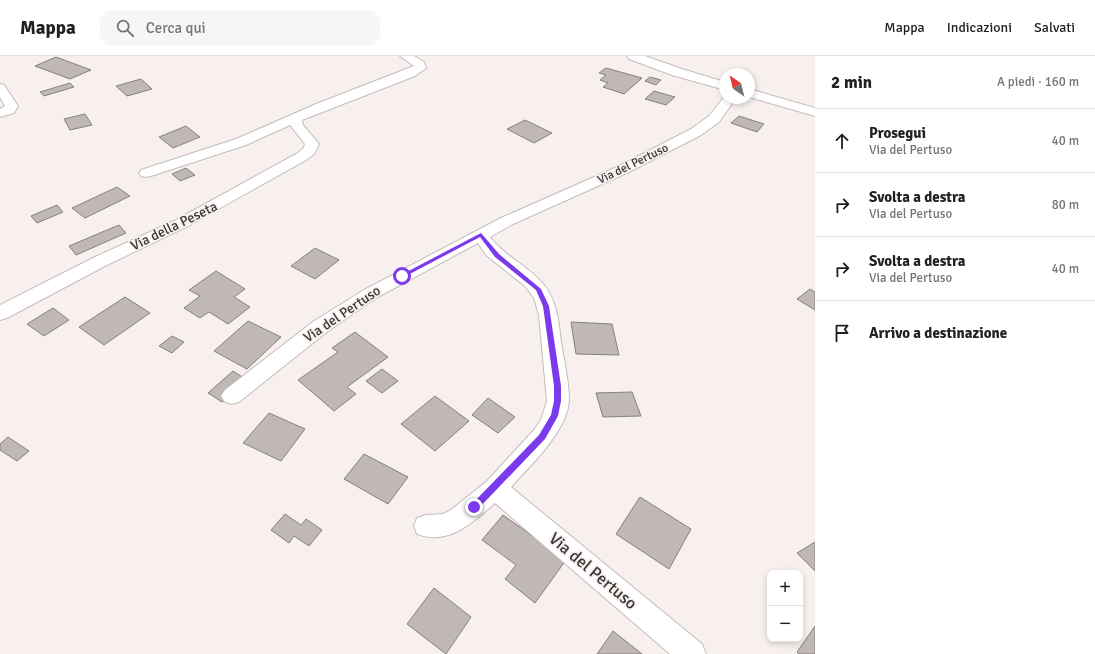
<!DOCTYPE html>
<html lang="it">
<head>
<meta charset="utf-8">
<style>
	body { margin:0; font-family:Signika,sans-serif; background:#f6f6f6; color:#202124 }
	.controls { position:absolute; right:12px; bottom:12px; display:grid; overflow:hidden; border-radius:8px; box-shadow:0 2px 6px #0003 }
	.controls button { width:36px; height:36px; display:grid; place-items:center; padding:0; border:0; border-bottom:1px solid #e0e0e0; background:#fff; color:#202124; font:20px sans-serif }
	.compass { position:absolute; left:719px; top:12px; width:36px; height:36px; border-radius:50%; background:#fff; box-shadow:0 2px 6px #0003; rotate:325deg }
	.stop { position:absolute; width:12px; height:12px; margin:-9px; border:3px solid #7c3aed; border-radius:50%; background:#fff }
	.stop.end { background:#7c3aed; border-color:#fff; box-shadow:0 1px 4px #0008 }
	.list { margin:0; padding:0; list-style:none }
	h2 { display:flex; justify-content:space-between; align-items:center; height:52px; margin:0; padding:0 16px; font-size:17px }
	h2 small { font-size:13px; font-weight:400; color:#757577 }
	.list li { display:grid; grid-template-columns:26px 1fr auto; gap:12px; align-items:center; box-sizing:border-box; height:64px; padding:0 16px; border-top:1px solid #e0e0e0 }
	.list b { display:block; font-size:15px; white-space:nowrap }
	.list p { margin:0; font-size:13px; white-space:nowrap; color:#757577 }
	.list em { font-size:13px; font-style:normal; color:#757577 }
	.icon { flex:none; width:22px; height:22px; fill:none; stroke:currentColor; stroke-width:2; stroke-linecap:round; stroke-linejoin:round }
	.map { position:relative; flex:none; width:815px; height:598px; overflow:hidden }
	header { display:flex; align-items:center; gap:24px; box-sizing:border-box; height:56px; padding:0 20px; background:#fff; border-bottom:1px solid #e0e0e0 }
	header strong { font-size:19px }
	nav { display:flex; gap:22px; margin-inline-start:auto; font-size:14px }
	.search { width:280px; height:36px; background:#f6f6f6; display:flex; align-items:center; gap:10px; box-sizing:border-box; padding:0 14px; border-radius:12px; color:#757577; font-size:15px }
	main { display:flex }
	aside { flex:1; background:#fff }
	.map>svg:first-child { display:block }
	.building { fill:#c0b8b6; stroke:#86807e }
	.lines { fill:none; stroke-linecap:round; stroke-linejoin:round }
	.minor-casing { stroke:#c4bcba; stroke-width:2 }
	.tertiary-casing { stroke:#c4bcba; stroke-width:2 }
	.minor { fill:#fff; fill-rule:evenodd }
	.tertiary { fill:#fff; fill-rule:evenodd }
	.route { fill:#7c3aed }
	.labels { text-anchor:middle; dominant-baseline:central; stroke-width:3.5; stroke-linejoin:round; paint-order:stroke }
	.far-street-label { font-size:12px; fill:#393635; stroke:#f7f0ee }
	.street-label { font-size:14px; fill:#393635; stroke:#f7f0ee }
	.near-street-label { font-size:17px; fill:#393635; stroke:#f7f0ee }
</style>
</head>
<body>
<header>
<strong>Mappa</strong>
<div class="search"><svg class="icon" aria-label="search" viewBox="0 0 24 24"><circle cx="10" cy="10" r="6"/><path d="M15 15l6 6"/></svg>Cerca qui</div>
<nav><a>Mappa</a><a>Indicazioni</a><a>Salvati</a></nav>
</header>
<main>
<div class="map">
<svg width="815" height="598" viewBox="0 0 815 598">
	<rect width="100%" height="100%" fill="#f7f0ee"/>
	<path class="building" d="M 56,1 L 91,14 L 70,23 L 35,10 Z
		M 606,12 L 642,22 L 624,38 L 603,31 L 608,27 L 600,24 L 606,19 L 599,17 Z
		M 650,21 L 661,24 L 656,29 L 645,25 Z
		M 141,23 L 152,33 L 127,40 L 116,30 Z
		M 70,27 L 74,31 L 44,40 L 40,36 Z
		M 654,35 L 675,41 L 666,49 L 645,43 Z
		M 85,58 L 92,69 L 70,74 L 64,63 Z
		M 739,60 L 764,68 L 757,76 L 731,67 Z
		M 525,64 L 552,77 L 534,87 L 507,73 Z
		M 186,70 L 200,81 L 173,92 L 159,81 Z
		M 186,112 L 195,119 L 180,125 L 172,118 Z
		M 117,131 L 130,140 L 85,162 L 72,152 Z
		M 57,149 L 63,156 L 37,167 L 31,160 Z
		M 119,169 L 126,177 L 76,199 L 69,190 Z
		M 315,192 L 339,204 L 315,223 L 291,210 Z
		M 216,215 L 245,233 L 234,241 L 250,251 L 228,268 L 209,256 L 200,262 L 184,252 L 200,240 L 189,234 Z
		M 810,233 L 815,236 L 815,254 L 797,243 Z
		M 125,241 L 150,257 L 104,289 L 79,271 Z
		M 53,252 L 69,264 L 44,280 L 27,268 Z
		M 248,265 L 281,281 L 247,313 L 214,295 Z
		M 571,266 L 612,268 L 619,299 L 576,298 Z
		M 355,276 L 388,301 L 347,331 L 356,338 L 334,355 L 298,324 L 338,296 L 332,292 Z
		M 172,280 L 184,286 L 172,297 L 159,290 Z
		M 382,313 L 398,325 L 382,337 L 366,325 Z
		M 233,315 L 247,324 L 222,346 L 208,337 Z
		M 632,336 L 641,360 L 603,361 L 596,337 Z
		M 435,340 L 469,365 L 435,395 L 401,368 Z
		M 488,342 L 515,361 L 498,377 L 472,359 Z
		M 269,357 L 305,373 L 281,405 L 243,387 Z
		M 8,381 L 29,395 L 17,405 L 0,394 L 0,388 Z
		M 364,398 L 408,421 L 388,448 L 344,423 Z
		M 640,441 L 691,473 L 669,513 L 616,478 Z
		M 285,458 L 301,469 L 306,463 L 322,474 L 309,490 L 294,480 L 289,487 L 271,474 Z
		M 503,459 L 566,504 L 535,547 L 505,523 L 516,509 L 482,484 Z
		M 815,486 L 815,515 L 797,497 Z
		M 434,532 L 471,561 L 446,598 L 407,568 Z
		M 815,570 L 815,598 L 799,598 L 797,596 Z
		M 613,575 L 642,598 L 597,598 Z"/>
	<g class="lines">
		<g class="minor-casing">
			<path id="minor" d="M 400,0 L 414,0 L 424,6 L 426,12 L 415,20 L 302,64 L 303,69 L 319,88 L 314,98 L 306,104 L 188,170 L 105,210 L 7,262 L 0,264 L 0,249 L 93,202 L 176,164 L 296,98 L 303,93 L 305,88 L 290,69 L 246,89 L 151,120 L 146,121 L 141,120 L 139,117 L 141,114 L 236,83 L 316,48 L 414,10 Z
				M 0,28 L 4,29 L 18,50 L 14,57 L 0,61 L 0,53 L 5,50 L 0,41 Z
				M 725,40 L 725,42 L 736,42 L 719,66 L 701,79 L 629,116 L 513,168 L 490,181 C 505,201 529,210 544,229 C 557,245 559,267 561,286 C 564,305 569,325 569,344 C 568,374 531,409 511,431 L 702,588 L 706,598 L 670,598 L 495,447 C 473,466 449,490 417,478 L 414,470 L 417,462 L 426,459 L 443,458 L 451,454 L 487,425 L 534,374 L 541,364 L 547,345 L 539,259 L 534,242 L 525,230 L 486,199 L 478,187 L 376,242 L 328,275 L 239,346 L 232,348 L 225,346 L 221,340 L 225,334 L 314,265 L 364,234 L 501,162 L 619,110 L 691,73 L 709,60 Z"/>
		</g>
		<g class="tertiary-casing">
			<path id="tertiary" d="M 627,0 L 645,0 L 682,13 L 725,26 L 725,34 L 672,19 L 629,3 Z
				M 749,33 L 815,52 L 815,60 L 749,41 Z"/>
		</g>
		<use href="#minor" class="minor"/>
		<use href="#tertiary" class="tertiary"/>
	</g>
	<path class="route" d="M 481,177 L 499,198 L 541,233 L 549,250 L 561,330 L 561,345 L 558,360 L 545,383 L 477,454 L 474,455 L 471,454 L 471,449 L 539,379 L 551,359 L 554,345 L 554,330 L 543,250 L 536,234 L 495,201 L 480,181 L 404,221 L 399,220 Z"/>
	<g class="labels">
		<g class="far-street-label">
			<text transform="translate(633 108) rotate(-26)">Via del Pertuso</text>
		</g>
		<g class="street-label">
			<text transform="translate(174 170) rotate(-26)">Via della Peseta</text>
			<text transform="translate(342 258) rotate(-34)">Via del Pertuso</text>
		</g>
		<g class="near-street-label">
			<text transform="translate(593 515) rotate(40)">Via del Pertuso</text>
		</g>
	</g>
</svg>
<div class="controls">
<button>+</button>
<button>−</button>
</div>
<svg class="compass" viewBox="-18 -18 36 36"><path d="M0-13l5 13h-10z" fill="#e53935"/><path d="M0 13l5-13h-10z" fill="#757577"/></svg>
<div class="stop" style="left:402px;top:220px"></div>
<div class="stop end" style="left:474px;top:451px"></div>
</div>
<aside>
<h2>2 min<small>A piedi · 160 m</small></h2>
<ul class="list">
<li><svg class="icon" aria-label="ahead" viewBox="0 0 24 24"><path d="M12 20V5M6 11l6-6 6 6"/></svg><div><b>Prosegui</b><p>Via del Pertuso</p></div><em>40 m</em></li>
<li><svg class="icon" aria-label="right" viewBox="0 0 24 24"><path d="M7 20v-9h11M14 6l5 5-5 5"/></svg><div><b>Svolta a destra</b><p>Via del Pertuso</p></div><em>80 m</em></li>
<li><svg class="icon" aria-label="right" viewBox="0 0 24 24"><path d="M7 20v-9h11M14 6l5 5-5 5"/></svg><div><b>Svolta a destra</b><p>Via del Pertuso</p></div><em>40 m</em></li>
<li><svg class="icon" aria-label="arrive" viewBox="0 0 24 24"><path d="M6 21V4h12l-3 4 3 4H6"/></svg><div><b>Arrivo a destinazione</b></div></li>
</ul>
</aside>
</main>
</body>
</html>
